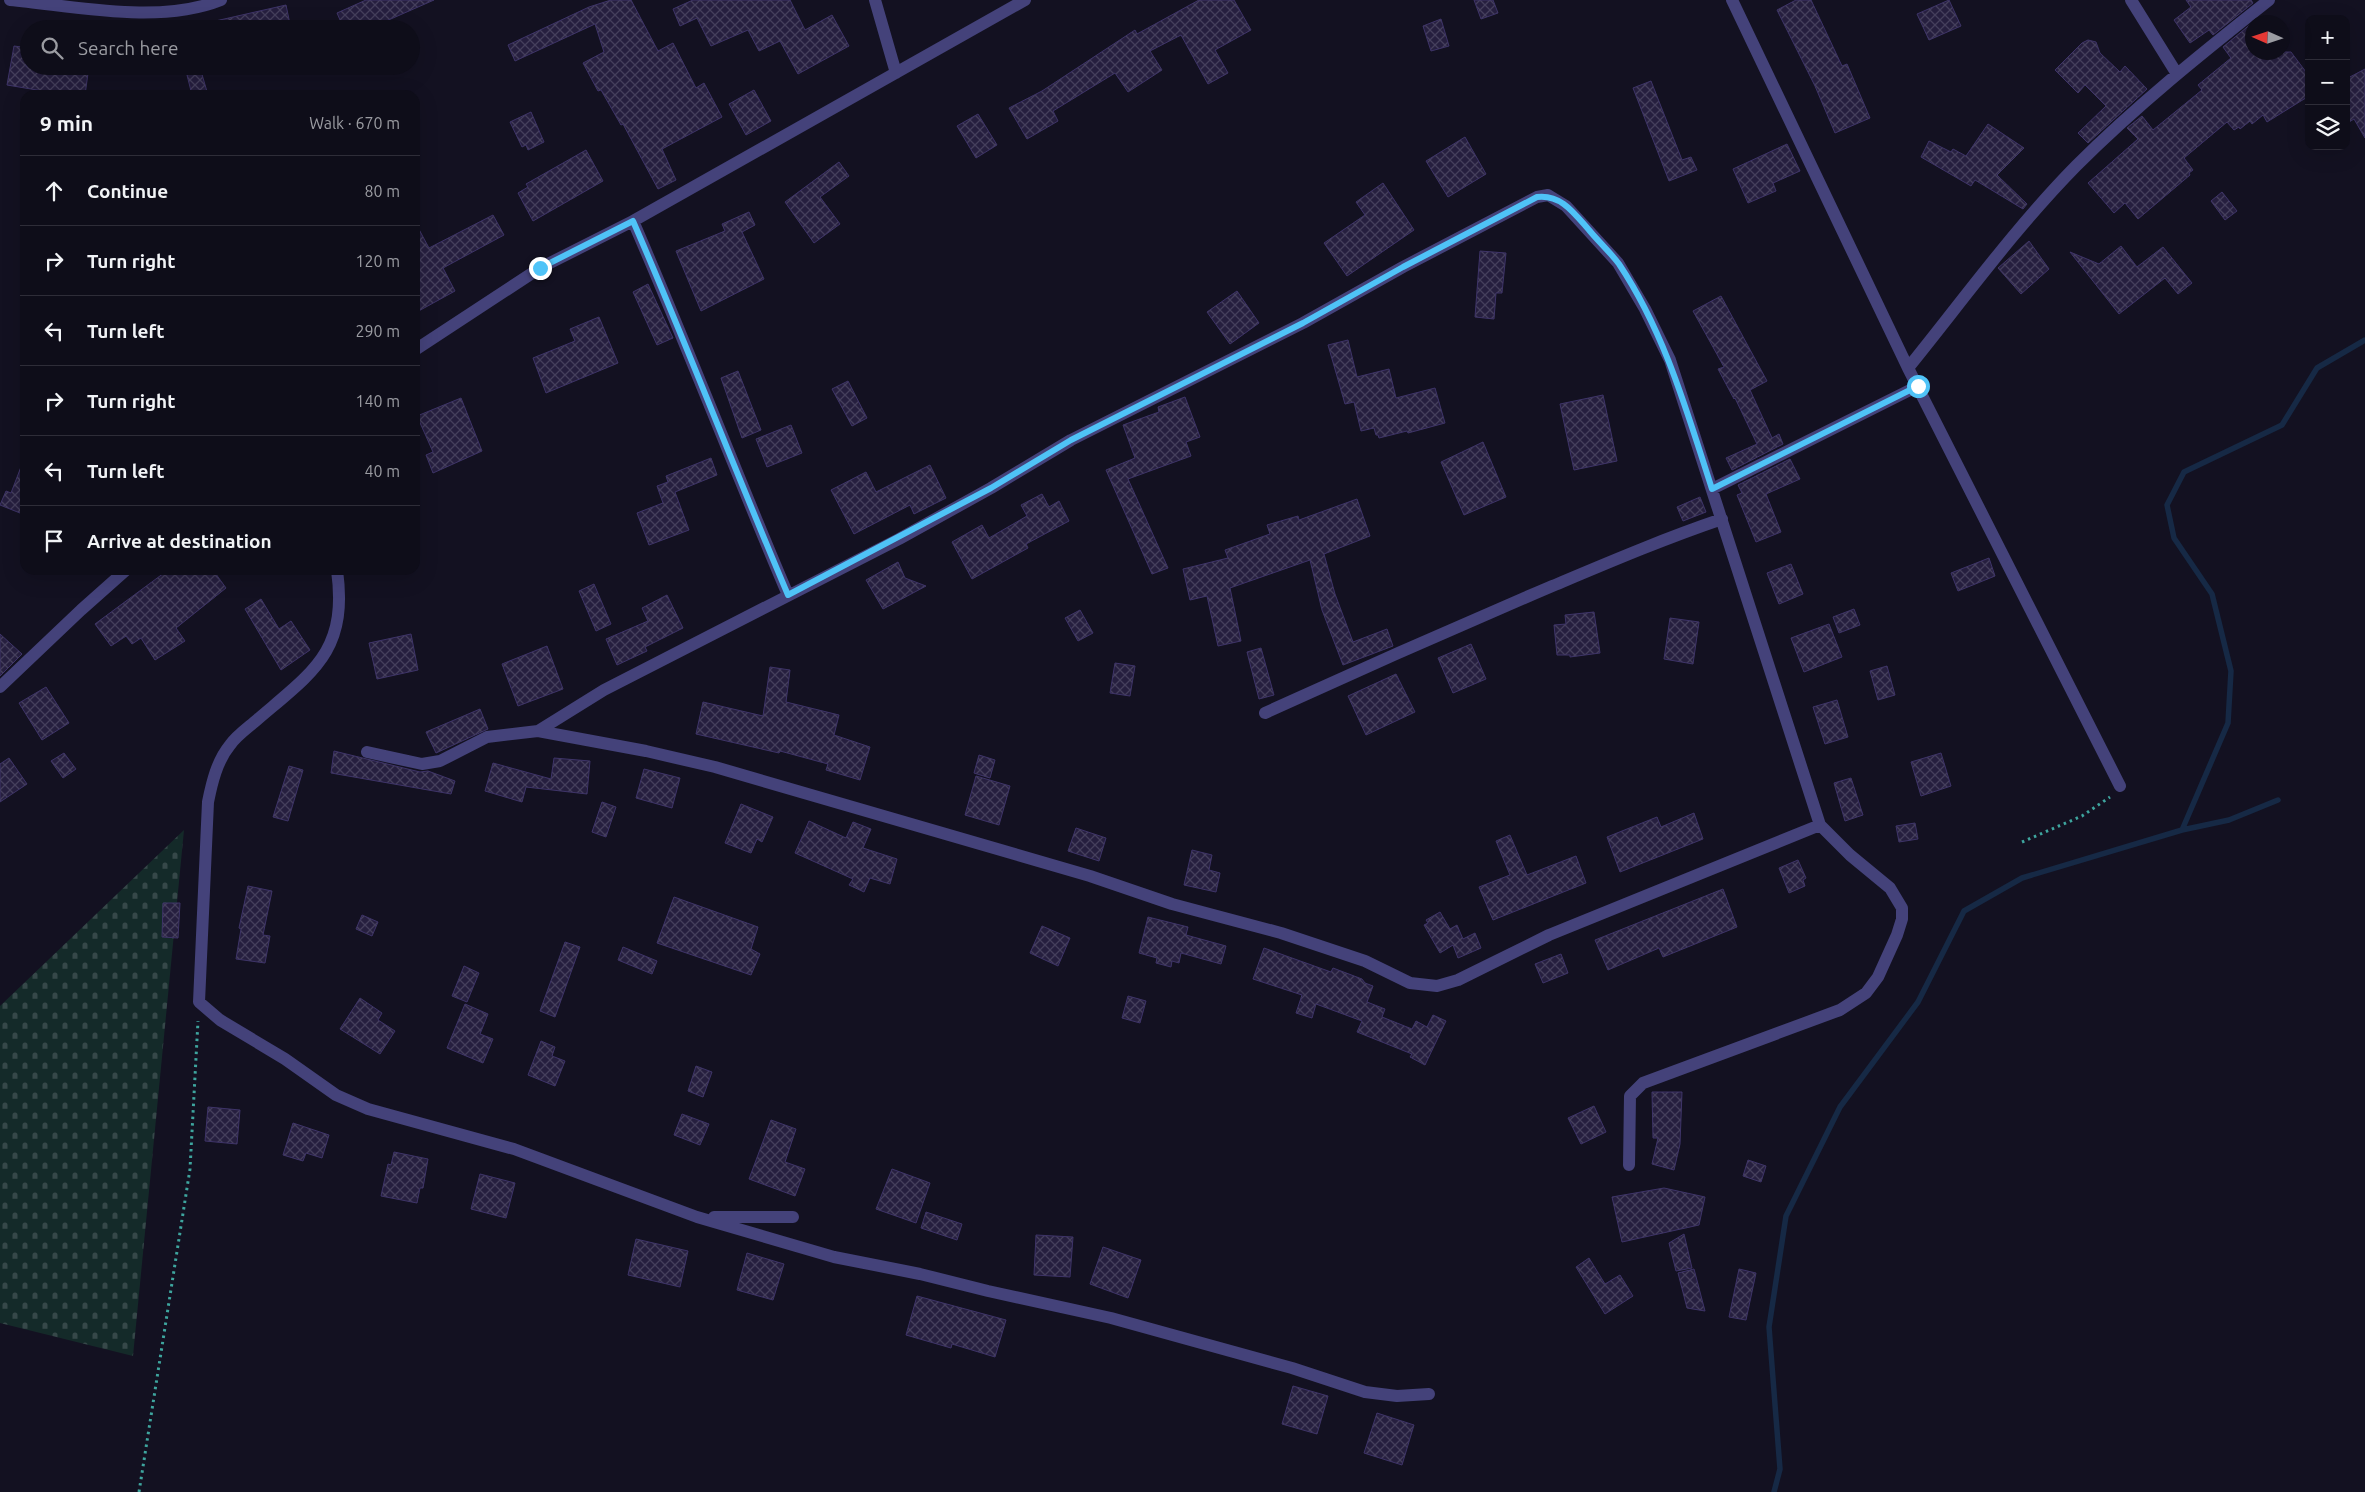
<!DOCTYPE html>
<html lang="en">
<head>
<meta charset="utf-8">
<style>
	body { margin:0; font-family:Ubuntu,sans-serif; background:#171622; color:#f1f3f6 }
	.controls { position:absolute; right:15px; top:15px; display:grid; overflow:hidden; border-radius:10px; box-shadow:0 5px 20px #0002 }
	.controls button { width:45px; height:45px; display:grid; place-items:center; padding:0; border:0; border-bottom:1px solid #2e2d38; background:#0e0d19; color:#f1f3f6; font:25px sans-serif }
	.compass { position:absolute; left:2245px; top:15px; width:45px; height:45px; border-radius:50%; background:#0e0d19; box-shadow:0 5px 20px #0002; rotate:273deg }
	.stop { position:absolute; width:15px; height:15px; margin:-11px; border:4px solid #4fc3f7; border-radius:50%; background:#fff }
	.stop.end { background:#4fc3f7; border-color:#fff; box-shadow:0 1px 5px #0008 }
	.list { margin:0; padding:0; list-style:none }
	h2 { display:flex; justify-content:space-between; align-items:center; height:65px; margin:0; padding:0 20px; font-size:21px }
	h2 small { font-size:16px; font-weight:400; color:#9b9ca2 }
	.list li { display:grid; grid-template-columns:32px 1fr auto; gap:15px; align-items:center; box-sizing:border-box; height:70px; padding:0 20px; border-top:1px solid #2e2d38 }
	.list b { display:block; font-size:19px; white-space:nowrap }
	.list em { font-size:16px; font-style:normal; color:#9b9ca2 }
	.icon { flex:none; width:28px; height:28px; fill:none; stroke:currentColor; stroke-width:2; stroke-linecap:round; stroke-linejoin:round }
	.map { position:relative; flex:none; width:2365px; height:1492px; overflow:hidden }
	.search { position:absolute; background:#0e0d19; box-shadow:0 5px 20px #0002; left:20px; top:20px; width:400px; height:55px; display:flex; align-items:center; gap:12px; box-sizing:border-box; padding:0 18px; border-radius:28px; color:#9b9ca2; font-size:19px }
	.panel { position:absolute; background:#0e0d19; box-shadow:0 5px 20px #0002; left:20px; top:90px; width:400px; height:485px; border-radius:15px }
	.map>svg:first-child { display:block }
	.cemetery { fill:url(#cemetery-stones) }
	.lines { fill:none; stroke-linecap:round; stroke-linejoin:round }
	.stream { stroke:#162945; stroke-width:5.5 }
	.building { fill:url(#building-cross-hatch); stroke:#3e3468 }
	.path { stroke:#3ea59e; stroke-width:3; stroke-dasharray:2.5 4; stroke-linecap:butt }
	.street { stroke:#44427a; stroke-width:12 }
	.route { stroke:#4fc3f7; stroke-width:6 }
</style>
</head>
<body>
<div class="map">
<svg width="2365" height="1492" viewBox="0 0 2365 1492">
	<defs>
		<pattern id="cemetery-stones" width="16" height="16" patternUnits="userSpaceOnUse" patternTransform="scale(1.25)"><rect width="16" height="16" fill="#142a29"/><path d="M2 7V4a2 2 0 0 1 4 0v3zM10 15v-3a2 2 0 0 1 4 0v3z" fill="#364849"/></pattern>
		<pattern id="building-cross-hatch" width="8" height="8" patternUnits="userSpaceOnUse" patternTransform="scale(1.25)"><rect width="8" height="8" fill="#261f3f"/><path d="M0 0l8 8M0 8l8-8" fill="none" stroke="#453f5c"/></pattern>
	</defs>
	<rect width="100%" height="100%" fill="#131121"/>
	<path class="cemetery" d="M 184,830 L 133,1356 L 0,1323 L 0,1006 Z"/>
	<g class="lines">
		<path class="stream" d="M 2182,830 L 2228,723 L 2231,671 L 2212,594 L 2174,538 L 2167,505 L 2184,472 L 2282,425 L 2317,368 L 2365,340
			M 1774,1492 L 1780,1469 L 1769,1327 L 1786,1216 L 1840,1107 L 1918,1002 L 1964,911 L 2022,878 L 2182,830 L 2229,820 L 2278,800"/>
	</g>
	<path class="building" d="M 366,0 L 434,0 L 368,29 L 344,29 L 337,13 Z
		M 611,0 L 631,0 L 658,51 L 673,43 L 696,88 L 704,83 L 722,117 L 662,149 L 676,180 L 658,189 L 623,124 L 621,125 L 601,90 L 598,91 L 583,63 L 604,52 L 595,24 L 515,61 L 508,45 L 589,7 Z
		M 693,0 L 790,0 L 805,30 L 832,15 L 849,46 L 798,74 L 780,41 L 759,51 L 748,30 L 711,46 L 697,18 L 680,26 L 673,9 Z
		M 1199,0 L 1234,0 L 1251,30 L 1215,50 L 1228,73 L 1208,84 L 1181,35 L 1150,51 L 1162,70 L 1128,92 L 1115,73 L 1053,111 L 1058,121 L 1027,139 L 1009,108 L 1042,91 L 1135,30 L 1137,34 Z
		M 1474,0 L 1493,0 L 1498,13 L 1481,19 Z
		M 1796,0 L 1811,0 L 1842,66 L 1847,64 L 1870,118 L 1835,133 L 1815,86 L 1777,10 Z
		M 1949,0 L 1961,26 L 1929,40 L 1917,14 Z
		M 2186,0 L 2251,0 L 2253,3 L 2213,35 L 2209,30 L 2190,43 L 2174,20 L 2191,7 Z
		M 286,5 L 291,29 L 211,29 L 211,22 Z
		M 1441,19 L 1449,46 L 1431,51 L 1423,26 Z
		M 2252,23 L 2252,52 L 2291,52 L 2309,76 L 2309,96 L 2267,122 L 2263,115 L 2252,124 L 2250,121 L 2240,129 L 2239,127 L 2234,130 L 2227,122 L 2184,158 L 2193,170 L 2189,173 L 2190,175 L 2138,219 L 2125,203 L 2114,213 L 2088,183 L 2138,139 L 2127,128 L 2142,116 L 2153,130 L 2202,90 L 2198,85 L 2231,58 L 2223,47 Z
		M 2088,40 L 2096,42 L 2100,53 L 2120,72 L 2125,66 L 2147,89 L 2088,143 L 2078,133 L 2106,106 L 2085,85 L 2078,93 L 2055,70 L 2082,43 Z
		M 14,46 L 29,48 L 26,66 L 89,66 L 85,95 L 67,95 L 7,85 Z
		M 2365,69 L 2365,138 L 2354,119 L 2346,124 L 2346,79 Z
		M 201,71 L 208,95 L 192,95 L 187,75 Z
		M 1651,81 L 1682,160 L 1691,157 L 1697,170 L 1669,181 L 1633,88 Z
		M 754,90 L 771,121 L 746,135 L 729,104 Z
		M 531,112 L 544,142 L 528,150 L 526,145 L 522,147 L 510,122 Z
		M 978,114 L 997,145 L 976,158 L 957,126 Z
		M 1988,124 L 2024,148 L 1997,175 L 2027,204 L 2023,209 L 1975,180 L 1971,186 L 1921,157 L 1929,141 L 1951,152 L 1953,149 L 1966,156 Z
		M 1465,137 L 1486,174 L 1448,197 L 1426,161 Z
		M 1787,144 L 1800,171 L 1773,183 L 1776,191 L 1748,203 L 1733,169 Z
		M 586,150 L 603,181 L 533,221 L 518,193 L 528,187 L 526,184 Z
		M 839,162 L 849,176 L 820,197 L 840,224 L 814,243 L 785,202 Z
		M 1383,183 L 1414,230 L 1347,276 L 1324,243 L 1365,215 L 1356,202 Z
		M 2222,192 L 2237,211 L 2225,220 L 2211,201 Z
		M 749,212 L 755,225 L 742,232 L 764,279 L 701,311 L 676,251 L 725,231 L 722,224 Z
		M 493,215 L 504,235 L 443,268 L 455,291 L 415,313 L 415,222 L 429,248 Z
		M 2029,241 L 2049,269 L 2021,294 L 1998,268 Z
		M 2121,246 L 2137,267 L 2163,247 L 2192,283 L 2178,294 L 2165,278 L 2119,314 L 2070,252 L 2099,264 Z
		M 1480,251 L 1506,253 L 1502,293 L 1496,293 L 1494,319 L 1475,317 Z
		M 648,284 L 673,338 L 657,345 L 633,292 Z
		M 1237,291 L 1259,323 L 1230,344 L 1207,312 Z
		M 1721,296 L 1767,381 L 1750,390 L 1772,438 L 1779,434 L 1783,444 L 1732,470 L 1726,458 L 1757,444 L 1735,398 L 1734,399 L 1718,369 L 1724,367 L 1693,311 Z
		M 599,317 L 618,363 L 546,393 L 533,358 L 575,341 L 570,329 Z
		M 1348,340 L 1357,377 L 1389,369 L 1396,398 L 1435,388 L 1445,423 L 1408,433 L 1407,431 L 1379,438 L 1378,435 L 1376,435 L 1374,428 L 1361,431 L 1354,402 L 1345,404 L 1328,345 Z
		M 738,371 L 761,430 L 742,438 L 721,378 Z
		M 848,381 L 867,418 L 852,426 L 832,389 Z
		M 1603,395 L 1617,461 L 1574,470 L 1560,404 Z
		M 1185,397 L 1200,437 L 1186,442 L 1191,456 L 1128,479 L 1168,568 L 1152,574 L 1106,470 L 1135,458 L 1123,425 L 1159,412 L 1158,407 Z
		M 461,398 L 482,451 L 433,473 L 426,455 L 433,452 L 417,416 Z
		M 791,425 L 802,453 L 767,467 L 756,439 Z
		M 1483,442 L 1506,497 L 1464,515 L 1441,462 Z
		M 711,458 L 717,475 L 675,492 L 689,530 L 649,545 L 637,513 L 663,503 L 657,486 L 668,482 L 666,476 Z
		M 24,459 L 25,459 L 25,515 L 0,505 L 6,491 L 11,493 Z
		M 1790,459 L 1800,479 L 1766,494 L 1781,532 L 1756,542 L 1737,495 L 1742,493 L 1738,485 Z
		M 930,465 L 946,498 L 914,514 L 910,505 L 854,534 L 831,490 L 866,472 L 876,492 Z
		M 1042,494 L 1049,507 L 1059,501 L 1069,521 L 1026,544 L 1028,548 L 972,579 L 952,542 L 982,525 L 989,538 L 1027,516 L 1021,505 Z
		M 1700,497 L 1706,512 L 1683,521 L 1677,507 Z
		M 1357,499 L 1370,536 L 1324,554 L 1335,594 L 1353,642 L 1387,629 L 1393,646 L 1343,665 L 1322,610 L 1310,560 L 1230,588 L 1241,641 L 1218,646 L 1207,596 L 1190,600 L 1183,569 L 1228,558 L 1225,550 L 1270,534 L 1267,525 L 1298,516 L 1299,520 Z
		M 1989,558 L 1995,576 L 1958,591 L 1951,573 Z
		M 898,562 L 905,578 L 926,586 L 883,609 L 866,580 Z
		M 1791,564 L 1803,594 L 1779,604 L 1767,573 Z
		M 168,570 L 213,570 L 226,588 L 176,628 L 185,641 L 155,660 L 141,638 L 132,644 L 126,636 L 111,646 L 95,624 Z
		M 594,584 L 611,624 L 596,631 L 579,591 Z
		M 667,595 L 683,628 L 645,647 L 647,651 L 617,665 L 606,639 L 648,621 L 642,608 Z
		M 261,599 L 279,629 L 291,621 L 310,650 L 281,670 L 245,609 Z
		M 1854,609 L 1860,625 L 1839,633 L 1833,617 Z
		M 1080,610 L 1093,633 L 1078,641 L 1065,618 Z
		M 1594,612 L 1600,653 L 1570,657 L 1570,655 L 1557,655 L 1554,625 L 1566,624 L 1565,615 Z
		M 1670,618 L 1699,622 L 1693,664 L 1664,659 Z
		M 1829,624 L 1842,657 L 1804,672 L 1791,638 Z
		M 0,634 L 22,654 L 0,676 Z
		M 411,634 L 418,670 L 377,679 L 369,643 Z
		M 1471,644 L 1486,679 L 1453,693 L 1438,658 Z
		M 547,646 L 563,689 L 518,706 L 502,664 Z
		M 1261,648 L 1274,695 L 1259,699 L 1247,652 Z
		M 1115,663 L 1135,666 L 1130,696 L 1110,693 Z
		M 1887,666 L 1895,695 L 1878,700 L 1870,671 Z
		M 770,667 L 790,670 L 786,702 L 839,715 L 834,735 L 870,747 L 860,780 L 826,770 L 828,764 L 780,751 L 779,753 L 696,734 L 703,702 L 763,716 Z
		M 1396,674 L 1415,712 L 1366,735 L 1348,696 Z
		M 46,687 L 69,723 L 42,740 L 19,703 Z
		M 1837,700 L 1848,737 L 1825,744 L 1813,707 Z
		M 480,709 L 488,729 L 436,753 L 426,732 Z
		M 334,751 L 420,772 L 428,771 L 455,781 L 451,794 L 331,773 Z
		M 64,753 L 76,769 L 63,778 L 51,761 Z
		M 1941,753 L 1951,786 L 1921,796 L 1911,762 Z
		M 979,755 L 995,760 L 990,778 L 974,773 Z
		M 9,758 L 27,784 L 0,802 L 0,764 Z
		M 554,758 L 590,761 L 587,794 L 526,787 L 522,802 L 485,791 L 493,763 L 551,779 Z
		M 289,766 L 303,770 L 288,821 L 273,817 Z
		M 644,769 L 680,778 L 672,808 L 636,798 Z
		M 976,776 L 1010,786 L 999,825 L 965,815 Z
		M 1851,778 L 1863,815 L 1845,821 L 1834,783 Z
		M 602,802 L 616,807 L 606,837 L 592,832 Z
		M 741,804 L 773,817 L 762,842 L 757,839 L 751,853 L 725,843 Z
		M 1694,813 L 1703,839 L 1620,872 L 1607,837 L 1657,817 L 1661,827 Z
		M 809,821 L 846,838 L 853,822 L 871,829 L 863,848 L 897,859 L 890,884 L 870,878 L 864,892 L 849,885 L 853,879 L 795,853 Z
		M 1915,823 L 1918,839 L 1899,842 L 1896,826 Z
		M 1076,828 L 1106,838 L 1099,861 L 1068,851 Z
		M 1510,835 L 1527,875 L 1576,856 L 1586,883 L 1493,920 L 1479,887 L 1510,875 L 1496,841 Z
		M 1192,850 L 1212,855 L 1209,870 L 1220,873 L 1216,892 L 1184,885 Z
		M 1798,860 L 1806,878 L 1803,880 L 1805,886 L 1789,893 L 1779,868 Z
		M 248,886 L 272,891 L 263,935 L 270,936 L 265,963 L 236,959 L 241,929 L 239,928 Z
		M 1723,889 L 1737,927 L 1663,957 L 1659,948 L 1608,970 L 1595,940 Z
		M 674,897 L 758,927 L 751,949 L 760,954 L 751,975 L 657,943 Z
		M 163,903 L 180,903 L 178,938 L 162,937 Z
		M 1440,912 L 1450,929 L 1457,925 L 1463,939 L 1475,933 L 1481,948 L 1458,958 L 1453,945 L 1440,953 L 1424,925 L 1428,923 L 1426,920 Z
		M 362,915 L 378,922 L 372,936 L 356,929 Z
		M 1148,917 L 1188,927 L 1186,935 L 1226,946 L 1221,964 L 1181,953 L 1179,963 L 1172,961 L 1171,967 L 1156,963 L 1157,958 L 1139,953 Z
		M 1042,926 L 1070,938 L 1058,966 L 1030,953 Z
		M 565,942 L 580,947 L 555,1017 L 540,1011 Z
		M 623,947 L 657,961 L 652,974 L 618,960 Z
		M 1264,948 L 1331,972 L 1333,968 L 1362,979 L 1365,983 L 1373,986 L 1367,1002 L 1385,1009 L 1382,1017 L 1412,1029 L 1416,1021 L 1427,1027 L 1433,1015 L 1446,1021 L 1425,1065 L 1410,1057 L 1412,1054 L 1357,1032 L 1362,1021 L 1316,1004 L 1312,1018 L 1296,1013 L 1302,995 L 1253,979 Z
		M 1561,954 L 1568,973 L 1543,983 L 1535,964 Z
		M 464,966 L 479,973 L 467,1002 L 452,996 Z
		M 1128,996 L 1146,1001 L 1140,1023 L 1122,1018 Z
		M 360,998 L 382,1013 L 378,1020 L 395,1031 L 380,1054 L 340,1029 Z
		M 465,1004 L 488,1014 L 480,1034 L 493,1039 L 483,1063 L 447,1048 Z
		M 541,1041 L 555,1047 L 552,1056 L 565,1061 L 555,1086 L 528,1075 Z
		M 696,1066 L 712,1072 L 703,1097 L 688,1091 Z
		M 1652,1092 L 1682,1092 L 1680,1144 L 1674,1170 L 1652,1164 L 1658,1138 L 1653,1138 Z
		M 1594,1106 L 1606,1132 L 1581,1144 L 1568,1118 Z
		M 208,1107 L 240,1110 L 237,1144 L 205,1141 Z
		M 682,1114 L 709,1124 L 700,1145 L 674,1135 Z
		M 771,1120 L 796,1129 L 785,1162 L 805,1169 L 795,1196 L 749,1179 Z
		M 293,1123 L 329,1135 L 322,1158 L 306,1153 L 303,1161 L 283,1155 Z
		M 394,1152 L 428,1159 L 423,1188 L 420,1188 L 417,1203 L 381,1196 L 388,1164 L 391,1165 Z
		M 1748,1160 L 1766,1166 L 1761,1182 L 1743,1176 Z
		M 892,1169 L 930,1183 L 916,1223 L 876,1209 Z
		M 480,1174 L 515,1183 L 506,1218 L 471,1209 Z
		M 1664,1188 L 1705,1197 L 1699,1225 L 1622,1242 L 1612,1197 Z
		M 926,1212 L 962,1224 L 957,1240 L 921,1228 Z
		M 1684,1234 L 1692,1268 L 1676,1271 L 1669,1243 Z
		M 1036,1235 L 1073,1237 L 1070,1277 L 1034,1275 Z
		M 636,1239 L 688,1251 L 680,1287 L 628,1275 Z
		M 1103,1247 L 1141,1260 L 1128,1298 L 1090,1284 Z
		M 747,1253 L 784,1264 L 773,1300 L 737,1290 Z
		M 1589,1258 L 1605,1284 L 1620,1275 L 1633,1296 L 1605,1314 L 1576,1267 Z
		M 1694,1269 L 1705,1311 L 1687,1308 L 1678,1273 Z
		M 1739,1269 L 1756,1273 L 1746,1320 L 1729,1317 Z
		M 917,1296 L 1006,1320 L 995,1357 L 952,1344 L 951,1348 L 906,1335 Z
		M 1293,1386 L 1328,1396 L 1317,1434 L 1282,1424 Z
		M 1377,1413 L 1414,1425 L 1402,1465 L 1364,1453 Z"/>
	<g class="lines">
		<path class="path" d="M 2022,842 L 2082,816 L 2110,797
			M 139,1492 L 190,1169 L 198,1021"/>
		<path class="street" d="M 10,0 C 75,6 159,25 221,0
			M 875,0 L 896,73
			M 1732,0 L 1908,368 L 2120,786
			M 2131,0 L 2177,74
			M 633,221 C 687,345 735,471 788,595
			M 415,350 L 540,268 L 633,221 L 1025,0
			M 1908,368 C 1963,300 2015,228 2076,166 C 2136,106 2202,53 2269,0
			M 1712,489 L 1918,386
			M 337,570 C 348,651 314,671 258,719 C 249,727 237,735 230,745 C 217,761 212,782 208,802 L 199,1002 L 220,1020 L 285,1059 L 336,1095 L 368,1109 L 514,1149 L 697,1217 L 834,1257 L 920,1274 L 988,1291 L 1111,1318 L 1292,1368 L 1365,1392 L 1397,1396 L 1429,1394
			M 0,687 L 81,610 L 126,570
			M 1265,713 C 1359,670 1454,628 1550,587 C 1607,563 1663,539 1722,519
			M 538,731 L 604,690 L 899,539 L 991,488 L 1071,440 L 1303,323 L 1403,267 L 1537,197 L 1548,195 L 1566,206 L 1618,263 L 1645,309 L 1670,360 L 1820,825 L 1850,855 L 1890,888 L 1902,908 L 1902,919 L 1897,935 L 1878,977 L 1866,993 L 1840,1010 L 1643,1083 L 1630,1096 L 1629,1165
			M 367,752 L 422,764 L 440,761 L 487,737 L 538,731 L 646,751 L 715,767 L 1090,876 L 1172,904 L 1281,933 L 1365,961 L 1410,983 L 1437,986 L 1458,980 L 1549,935 L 1820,825
			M 714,1217 L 793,1217"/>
	</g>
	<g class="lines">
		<path class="route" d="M 540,268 L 633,221 C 687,345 735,471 788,595 L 991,488 L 1071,440 L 1303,323 L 1403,267 L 1537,197 C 1561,194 1574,213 1589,230 C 1598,241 1610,252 1619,264 C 1665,333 1687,412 1712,489 L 1918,386"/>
	</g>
</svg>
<div class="controls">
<button>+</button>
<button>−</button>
<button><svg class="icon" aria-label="layers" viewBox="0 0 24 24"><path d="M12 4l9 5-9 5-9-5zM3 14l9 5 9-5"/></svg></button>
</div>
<svg class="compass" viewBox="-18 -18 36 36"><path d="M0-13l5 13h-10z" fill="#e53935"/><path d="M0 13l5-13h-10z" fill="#9b9ca2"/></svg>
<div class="stop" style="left:1918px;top:386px"></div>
<div class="stop end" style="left:540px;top:268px"></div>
<div class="search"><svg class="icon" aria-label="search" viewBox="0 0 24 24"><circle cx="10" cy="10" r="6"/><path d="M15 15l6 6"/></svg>Search here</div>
<section class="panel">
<h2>9 min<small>Walk · 670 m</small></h2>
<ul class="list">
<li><svg class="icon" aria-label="ahead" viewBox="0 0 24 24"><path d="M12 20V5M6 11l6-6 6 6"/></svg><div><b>Continue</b></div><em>80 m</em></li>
<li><svg class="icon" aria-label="right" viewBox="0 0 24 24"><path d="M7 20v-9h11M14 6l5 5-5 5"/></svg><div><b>Turn right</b></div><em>120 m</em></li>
<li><svg class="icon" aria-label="left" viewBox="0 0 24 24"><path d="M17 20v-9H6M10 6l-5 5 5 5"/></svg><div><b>Turn left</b></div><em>290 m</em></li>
<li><svg class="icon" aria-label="right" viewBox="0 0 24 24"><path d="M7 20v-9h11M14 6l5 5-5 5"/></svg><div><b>Turn right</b></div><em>140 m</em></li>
<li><svg class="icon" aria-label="left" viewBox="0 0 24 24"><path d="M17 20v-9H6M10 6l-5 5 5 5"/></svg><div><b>Turn left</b></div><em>40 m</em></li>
<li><svg class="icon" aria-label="arrive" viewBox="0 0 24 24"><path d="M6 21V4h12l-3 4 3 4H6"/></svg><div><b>Arrive at destination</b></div></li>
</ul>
</section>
</div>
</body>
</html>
